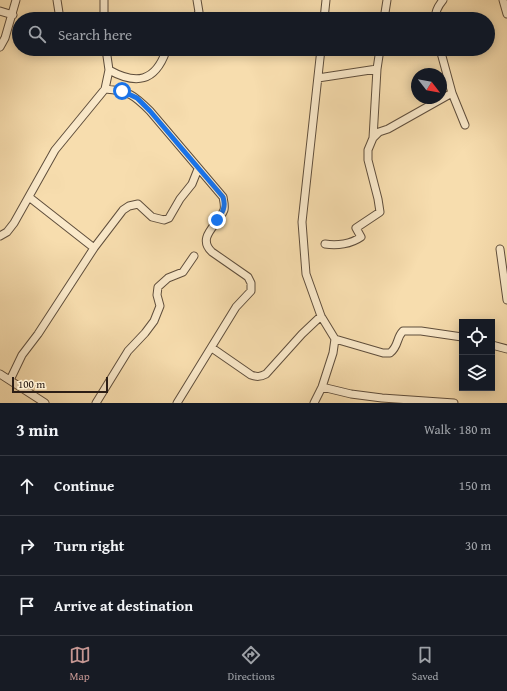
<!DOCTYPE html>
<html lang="en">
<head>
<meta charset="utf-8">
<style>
	body { margin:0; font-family:"Gentium Book Plus",serif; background:#20242c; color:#f1f3f6 }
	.controls { position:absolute; right:12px; bottom:12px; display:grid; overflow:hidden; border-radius:0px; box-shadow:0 2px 10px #0003 }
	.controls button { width:36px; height:36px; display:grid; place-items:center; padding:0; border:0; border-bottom:1px solid #363941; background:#171b24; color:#f1f3f6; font:20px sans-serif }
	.compass { position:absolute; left:411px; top:68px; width:36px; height:36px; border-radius:50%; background:#171b24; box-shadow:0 2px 10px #0003; rotate:121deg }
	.scale { position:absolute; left:12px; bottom:10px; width:96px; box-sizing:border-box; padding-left:4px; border:2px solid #2c1e16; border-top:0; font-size:11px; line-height:14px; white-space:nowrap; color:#2c1e16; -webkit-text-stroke:3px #fae9ca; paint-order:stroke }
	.stop { position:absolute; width:12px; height:12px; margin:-9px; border:3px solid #1a73e8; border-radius:50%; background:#fff }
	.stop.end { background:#1a73e8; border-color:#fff; box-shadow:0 1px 4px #0008 }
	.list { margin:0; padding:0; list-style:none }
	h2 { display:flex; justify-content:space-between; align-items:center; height:52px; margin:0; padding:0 16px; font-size:17px }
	h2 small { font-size:13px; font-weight:400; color:#9ea1a6 }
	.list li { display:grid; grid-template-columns:26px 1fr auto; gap:12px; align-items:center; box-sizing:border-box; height:60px; padding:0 16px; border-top:1px solid #363941 }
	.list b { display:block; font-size:15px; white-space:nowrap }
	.list em { font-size:13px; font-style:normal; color:#9ea1a6 }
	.icon { flex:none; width:22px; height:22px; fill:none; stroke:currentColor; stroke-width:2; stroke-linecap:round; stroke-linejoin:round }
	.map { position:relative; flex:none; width:507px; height:403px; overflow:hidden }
	.search { position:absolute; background:#171b24; box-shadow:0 2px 10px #0003; left:12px; right:12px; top:12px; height:44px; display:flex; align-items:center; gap:10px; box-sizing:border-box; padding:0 14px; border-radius:22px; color:#9ea1a6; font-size:15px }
	.sheet { height:232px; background:#171b24 }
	nav { display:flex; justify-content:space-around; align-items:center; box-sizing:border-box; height:56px; border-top:1px solid #363941; background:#171b24; font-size:11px; color:#9ea1a6 }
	nav a { display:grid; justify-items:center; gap:2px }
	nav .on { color:#c59692 }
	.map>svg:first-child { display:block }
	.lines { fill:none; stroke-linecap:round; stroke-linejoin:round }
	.street-casing { stroke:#5f4e3c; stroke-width:9 }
	.street { stroke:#fae9ca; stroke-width:7 }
	.route { stroke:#1a73e8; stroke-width:5 }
</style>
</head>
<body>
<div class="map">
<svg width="507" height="403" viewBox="0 0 507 403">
	<rect width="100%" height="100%" fill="#f7ddae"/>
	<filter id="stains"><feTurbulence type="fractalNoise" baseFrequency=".005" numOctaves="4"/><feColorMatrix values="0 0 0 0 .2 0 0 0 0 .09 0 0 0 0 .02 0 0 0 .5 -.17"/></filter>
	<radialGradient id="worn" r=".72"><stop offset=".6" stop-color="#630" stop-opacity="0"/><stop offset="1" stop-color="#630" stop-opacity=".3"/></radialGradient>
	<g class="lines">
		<g class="street-casing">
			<path id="street" d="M 57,0 L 60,19
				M 197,0 L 199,12 L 196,17 L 197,19
				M 503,0 L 507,14
				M 0,11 L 13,15
				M 104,19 L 104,0
				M 324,19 L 326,0
				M 384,19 L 387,0
				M 435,19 C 435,11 438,6 443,0
				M 0,47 L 5,38 L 16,0
				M 440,49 L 452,93 L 465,125
				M 109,70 C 136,85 155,82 166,51 L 172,49
				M 318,78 L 377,69
				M 105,89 C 129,91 134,95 150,111 L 223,197 C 224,202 225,206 224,210 C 218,225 196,237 212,252 L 248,277 L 251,283 L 251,291 L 236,307 L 177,403
				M 373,138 L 377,69 L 380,49
				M 29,197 L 94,248 L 123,210 L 129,206 L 138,204 L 152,217 L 164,220 L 169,218 L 180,199 L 192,184 L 198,169
				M 0,236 L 7,232 L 14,223 L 55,150 L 105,89 L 109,70 L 106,49
				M 325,244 C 337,246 351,244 361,237 L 356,228 L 380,212 L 378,199 L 368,160 L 368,150 L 373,138 L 379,132 L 388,129 L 452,93
				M 500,249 L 507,300
				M 335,339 L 383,353 L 390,353 C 399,346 396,338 403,331 L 421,331 L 462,337
				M 492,345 L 507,349
				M 212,348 L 251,375 C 257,377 260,377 266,374 L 302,334 L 321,316
				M 0,374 L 45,403
				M 10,380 L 22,355 L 38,334 L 94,248
				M 322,387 L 351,394 L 382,398 L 454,403
				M 96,403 L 128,351 L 145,333 L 154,321 L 160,306 L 157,295 L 158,287 L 168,278 L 183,272 L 194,256
				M 314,403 L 322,387 L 333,353 L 335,339 L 321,316 L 306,274 L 302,222 L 321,49"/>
		</g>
		<use href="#street" class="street"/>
	</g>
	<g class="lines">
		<path class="route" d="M 122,91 L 137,98 L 150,111 L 223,197 C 226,207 223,212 217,220"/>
	</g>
	<rect width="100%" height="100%" filter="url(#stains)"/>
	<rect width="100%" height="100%" fill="url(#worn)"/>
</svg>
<div class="controls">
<button><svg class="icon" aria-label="locate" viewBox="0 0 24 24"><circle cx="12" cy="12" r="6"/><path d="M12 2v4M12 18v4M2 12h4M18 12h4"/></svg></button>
<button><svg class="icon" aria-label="layers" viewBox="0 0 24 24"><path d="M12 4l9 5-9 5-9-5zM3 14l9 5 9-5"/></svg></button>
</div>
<svg class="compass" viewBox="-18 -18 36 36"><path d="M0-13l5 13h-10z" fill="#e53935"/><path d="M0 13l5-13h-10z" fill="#9ea1a6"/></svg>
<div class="scale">100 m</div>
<div class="stop" style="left:122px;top:91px"></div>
<div class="stop end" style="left:217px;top:220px"></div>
<div class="search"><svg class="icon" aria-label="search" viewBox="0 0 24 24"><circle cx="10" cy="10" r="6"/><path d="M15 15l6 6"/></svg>Search here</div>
</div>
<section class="sheet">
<h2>3 min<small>Walk · 180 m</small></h2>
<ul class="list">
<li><svg class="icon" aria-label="ahead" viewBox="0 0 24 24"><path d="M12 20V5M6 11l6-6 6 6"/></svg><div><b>Continue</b></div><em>150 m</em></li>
<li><svg class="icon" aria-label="right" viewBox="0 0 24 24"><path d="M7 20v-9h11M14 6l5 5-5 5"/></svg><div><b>Turn right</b></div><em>30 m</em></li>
<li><svg class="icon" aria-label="arrive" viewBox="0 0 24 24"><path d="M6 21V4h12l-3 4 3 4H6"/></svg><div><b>Arrive at destination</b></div></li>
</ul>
</section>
<nav>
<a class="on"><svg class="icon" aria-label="map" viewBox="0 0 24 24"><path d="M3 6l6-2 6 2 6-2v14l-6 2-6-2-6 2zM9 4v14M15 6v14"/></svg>Map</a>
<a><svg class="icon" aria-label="directions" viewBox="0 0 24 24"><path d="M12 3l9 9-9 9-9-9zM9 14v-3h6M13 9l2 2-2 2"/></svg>Directions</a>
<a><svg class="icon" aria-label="saved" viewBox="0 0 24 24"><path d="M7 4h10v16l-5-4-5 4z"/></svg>Saved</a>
</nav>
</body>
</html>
